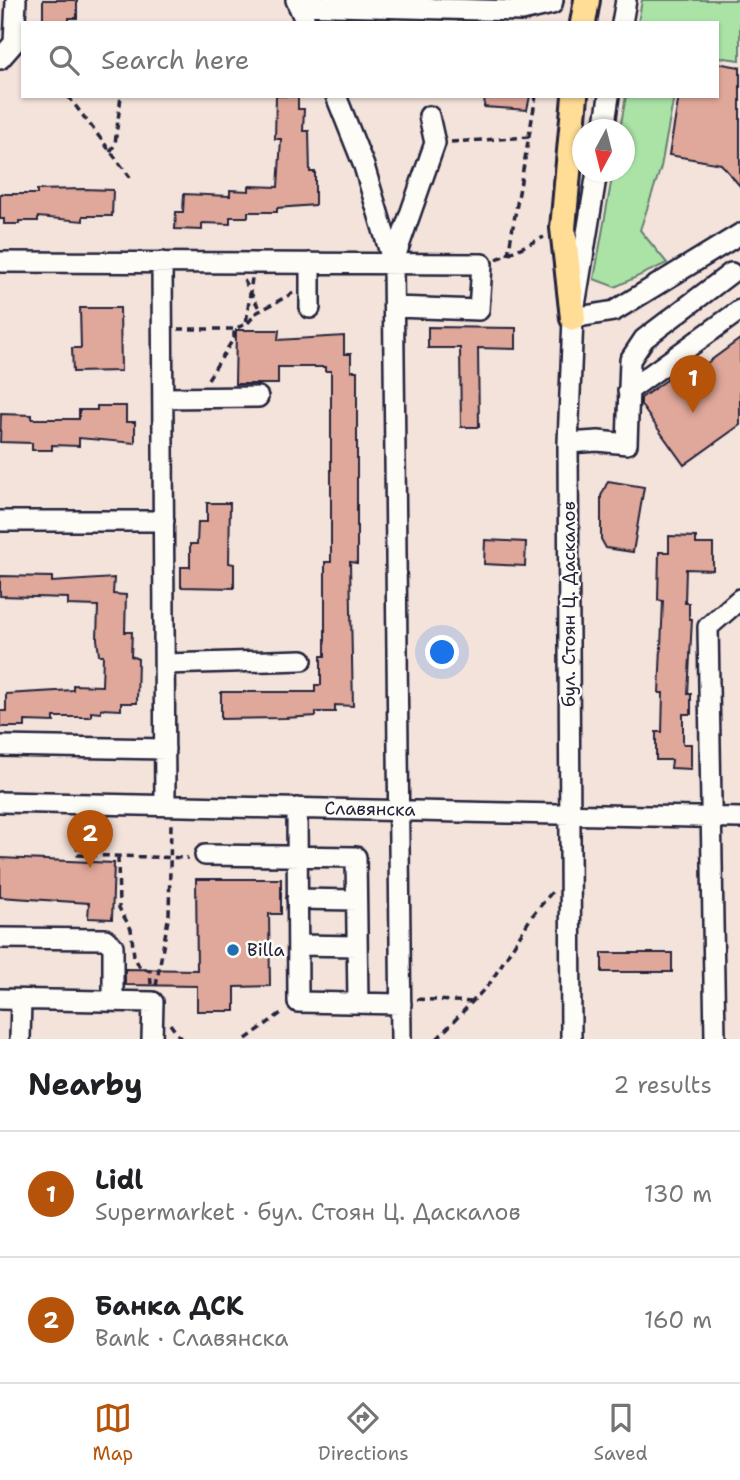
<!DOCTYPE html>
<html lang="en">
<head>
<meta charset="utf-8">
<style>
	body { margin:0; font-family:"Shantell Sans",sans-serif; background:#f2f2f2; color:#202124 }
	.compass { position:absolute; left:572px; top:119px; width:63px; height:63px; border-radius:50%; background:#fff; box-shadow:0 2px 5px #0004; rotate:187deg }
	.you { position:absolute; left:443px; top:653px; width:24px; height:24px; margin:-18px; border:5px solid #fff; border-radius:50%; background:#1a73e8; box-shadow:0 0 0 10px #1a73e833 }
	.badge { display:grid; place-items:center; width:46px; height:46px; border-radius:50%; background:#b45309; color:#fff; font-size:23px; font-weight:700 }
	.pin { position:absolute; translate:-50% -58px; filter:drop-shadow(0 2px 4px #0008) }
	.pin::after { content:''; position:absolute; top:37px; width:24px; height:21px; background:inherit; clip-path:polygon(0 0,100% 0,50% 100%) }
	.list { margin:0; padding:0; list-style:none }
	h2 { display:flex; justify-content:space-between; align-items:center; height:91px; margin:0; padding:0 28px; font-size:30px }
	h2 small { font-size:23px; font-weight:400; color:#757577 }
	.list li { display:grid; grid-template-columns:46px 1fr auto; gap:21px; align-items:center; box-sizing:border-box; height:126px; padding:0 28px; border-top:2px solid #e0e0e0 }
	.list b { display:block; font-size:26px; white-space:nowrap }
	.list p { margin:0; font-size:23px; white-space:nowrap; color:#757577 }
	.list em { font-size:23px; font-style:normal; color:#757577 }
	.icon { flex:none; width:38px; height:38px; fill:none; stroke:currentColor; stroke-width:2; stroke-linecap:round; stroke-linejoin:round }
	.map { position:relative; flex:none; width:740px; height:1039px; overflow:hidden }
	.search { position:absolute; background:#fff; box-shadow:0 2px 5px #0004; left:21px; right:21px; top:21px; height:77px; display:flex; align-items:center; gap:18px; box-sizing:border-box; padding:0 24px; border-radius:0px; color:#757577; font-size:26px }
	.sheet { height:343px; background:#fff }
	nav { display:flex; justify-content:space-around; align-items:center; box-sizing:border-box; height:98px; border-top:2px solid #e0e0e0; background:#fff; font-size:19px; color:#757577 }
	nav a { display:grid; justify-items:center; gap:4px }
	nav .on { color:#b45309 }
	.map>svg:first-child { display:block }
	.green { fill:#abe3a7; stroke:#668271; stroke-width:2 }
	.building { fill:#e0a89a; stroke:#22223b; stroke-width:2 }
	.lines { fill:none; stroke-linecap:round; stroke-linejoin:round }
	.minor-casing { stroke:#22223b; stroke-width:24 }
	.major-casing { stroke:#22223b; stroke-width:30 }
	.path { stroke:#22223b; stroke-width:3.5; stroke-dasharray:7 5; stroke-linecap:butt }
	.minor { stroke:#fdfcf7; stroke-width:19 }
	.major { stroke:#ffdd96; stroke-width:24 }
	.poi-dot { fill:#1f6fb2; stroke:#fdfcf7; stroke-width:2.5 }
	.labels { text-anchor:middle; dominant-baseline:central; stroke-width:5; stroke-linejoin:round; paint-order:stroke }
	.street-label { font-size:18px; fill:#22223b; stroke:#fdfcf7 }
	.poi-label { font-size:18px; fill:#22223b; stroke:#fdfcf7; text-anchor:start }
</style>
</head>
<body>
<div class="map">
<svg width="740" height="1039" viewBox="0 0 740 1039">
	<rect width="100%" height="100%" fill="#f4e3db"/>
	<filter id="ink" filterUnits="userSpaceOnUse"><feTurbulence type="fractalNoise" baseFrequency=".0143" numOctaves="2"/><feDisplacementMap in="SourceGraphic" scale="14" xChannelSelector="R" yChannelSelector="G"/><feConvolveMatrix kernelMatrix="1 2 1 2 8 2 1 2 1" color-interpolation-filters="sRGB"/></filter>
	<g filter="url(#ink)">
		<path class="green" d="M 642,0 L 740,0 L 740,60 L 717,57 L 717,23 L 638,23 Z
			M 626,96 L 674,96 L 661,167 L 640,230 L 667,263 L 615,287 L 594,279 L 613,172 L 624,172 L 624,130 L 620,129 Z"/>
		<path class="building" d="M 43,0 L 77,0 L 77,18 L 69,18 L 69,23 L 43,23 Z
			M 717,63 L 740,67 L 740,186 L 721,164 L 669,155 L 679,96 L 717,96 Z
			M 276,96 L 298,96 L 298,109 L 304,109 L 303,131 L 309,131 L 310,172 L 315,172 L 315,205 L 277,208 L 277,212 L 248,212 L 248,217 L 230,217 L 230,224 L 202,223 L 202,230 L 175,229 L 176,212 L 183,212 L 184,194 L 230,196 L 230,190 L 249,191 L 249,186 L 278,187 L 281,139 L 275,139 Z
			M 485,96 L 530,96 L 527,110 L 484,107 Z
			M 83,189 L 113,190 L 112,216 L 83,216 L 83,221 L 38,217 L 38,221 L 19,221 L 19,224 L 4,224 L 4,219 L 0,219 L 0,194 L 37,194 L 37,190 Z
			M 80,308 L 120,308 L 121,371 L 73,372 L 72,348 L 81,348 Z
			M 428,327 L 516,328 L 516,349 L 478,348 L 479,427 L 461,427 L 460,348 L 428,348 Z
			M 236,330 L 279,330 L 278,340 L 344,336 L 344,354 L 351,354 L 351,371 L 357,371 L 357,563 L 350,562 L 353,706 L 335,705 L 335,712 L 316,712 L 316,716 L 285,718 L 221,719 L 221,692 L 315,692 L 315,685 L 321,685 L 321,656 L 325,656 L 325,562 L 331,562 L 331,371 L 325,371 L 325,367 L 278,367 L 278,384 L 235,384 Z
			M 740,339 L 740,425 L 684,465 L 641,405 L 641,398 L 671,377 L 677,385 Z
			M 97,406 L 126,406 L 126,422 L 135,422 L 135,443 L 79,438 L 79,446 L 52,445 L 52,450 L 32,450 L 32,443 L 0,442 L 1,414 L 32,415 L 32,419 L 79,419 L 79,410 L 97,410 Z
			M 608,481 L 644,487 L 633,552 L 606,548 L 601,539 L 601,496 Z
			M 207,503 L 230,503 L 229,563 L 234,564 L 234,588 L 181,587 L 181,567 L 190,567 L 190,544 L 197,544 L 198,522 L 207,522 Z
			M 669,536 L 696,537 L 696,544 L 713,544 L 713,570 L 686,569 L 685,603 L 689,603 L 689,619 L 692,619 L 688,694 L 691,694 L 691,714 L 683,714 L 683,744 L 691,744 L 691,769 L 671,768 L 672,760 L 656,760 L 656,732 L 662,732 L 663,693 L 659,693 L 663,601 L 658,600 L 659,552 L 669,552 Z
			M 485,540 L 526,542 L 525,566 L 484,564 Z
			M 0,576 L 52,577 L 52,582 L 114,578 L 113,594 L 126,595 L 125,632 L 132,632 L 131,656 L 138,659 L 137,703 L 121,703 L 121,710 L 101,709 L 101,713 L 91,712 L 91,717 L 54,717 L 54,722 L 25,721 L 25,727 L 0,727 L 0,711 L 6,711 L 6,694 L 73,690 L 73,685 L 102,686 L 103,655 L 99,655 L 97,639 L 98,606 L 68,605 L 68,598 L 0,596 Z
			M 0,858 L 114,863 L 112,919 L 88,918 L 89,903 L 0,897 Z
			M 196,879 L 281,879 L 281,914 L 269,914 L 270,986 L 235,987 L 235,1011 L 197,1011 L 197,986 L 125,985 L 125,969 L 197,970 Z
			M 602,953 L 672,953 L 672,972 L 602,972 Z"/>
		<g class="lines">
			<g class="minor-casing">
				<path id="minor" d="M 296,0 L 306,23
					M 298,5 L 522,11 L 552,4 L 553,0
					M 622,23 L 626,0
					M 0,59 L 14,43 L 16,0
					M 336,96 L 364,166 L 393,263 L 401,1039
					M 604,130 L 609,96
					M 0,262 L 482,264 L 479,310 L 395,307
					M 162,262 L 165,805
					M 310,263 L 310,308
					M 393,263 L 435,143 L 429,116
					M 573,318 L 614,311 L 740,234
					M 628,391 L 740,310
					M 163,398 L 258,397
					M 568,443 L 598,441 L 627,444 L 630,360 L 644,339 L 731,273
					M 0,521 L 164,521
					M 165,664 L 302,660
					M 0,746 L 165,749
					M 0,802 L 740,818
					M 297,808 L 298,1002 L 401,1004
					M 205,855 L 356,857 L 358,1003
					M 297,899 L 356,900
					M 0,938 L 105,939 L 113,946 L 113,1001
					M 298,945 L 357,946
					M 0,999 L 153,1002 L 152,1039
					M 20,1039 L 21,1000
					M 571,1039 L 568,443 L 573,318 L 597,172
					M 715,1039 L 708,627 L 740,599"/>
			</g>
			<g class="major-casing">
				<path id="major" d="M 583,23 L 587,0
					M 573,318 L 563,228 L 575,96"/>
			</g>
			<path class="path" d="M 68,96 L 133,181
				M 451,142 L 529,137
				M 110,152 L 115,144 L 121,96
				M 508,255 L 536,96
				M 497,259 L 544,237
				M 244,280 L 261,312
				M 248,323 L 256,313 L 293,293
				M 178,329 L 234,329 L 246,324 L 252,278
				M 208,379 L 234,338 L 234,329
				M 74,819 L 78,855 L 188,858
				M 118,857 L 119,908 L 131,929 L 134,956 L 139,966 L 150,971 L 151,984
				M 156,986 L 169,914 L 171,824
				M 417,999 L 472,1002
				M 170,1024 L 181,1039
				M 246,1039 L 284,1011
				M 437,1039 L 490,983 L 532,916 L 552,892"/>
			<use href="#minor" class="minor"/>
			<use href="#major" class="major"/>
		</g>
	</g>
	<circle class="poi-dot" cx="233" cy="950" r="7"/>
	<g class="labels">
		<g class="street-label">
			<text transform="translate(569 604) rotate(-90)">бул. Стоян Ц. Даскалов</text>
			<text transform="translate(370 809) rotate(1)">Славянска</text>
		</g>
		<g class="poi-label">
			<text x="247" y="950">Billa</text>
		</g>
	</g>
</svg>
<svg class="compass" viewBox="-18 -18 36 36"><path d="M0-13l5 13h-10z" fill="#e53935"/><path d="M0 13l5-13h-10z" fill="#757577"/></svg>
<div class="you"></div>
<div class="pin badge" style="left:693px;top:413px">1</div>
<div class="pin badge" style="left:90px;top:868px">2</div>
<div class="search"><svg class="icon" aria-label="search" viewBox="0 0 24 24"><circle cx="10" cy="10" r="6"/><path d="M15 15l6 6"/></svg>Search here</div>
</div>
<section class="sheet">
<h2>Nearby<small>2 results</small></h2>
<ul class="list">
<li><span class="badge">1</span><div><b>Lidl</b><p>Supermarket · бул. Стоян Ц. Даскалов</p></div><em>130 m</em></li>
<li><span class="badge">2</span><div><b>Банка ДСК</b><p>Bank · Славянска</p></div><em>160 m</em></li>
</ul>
</section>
<nav>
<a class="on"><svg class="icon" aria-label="map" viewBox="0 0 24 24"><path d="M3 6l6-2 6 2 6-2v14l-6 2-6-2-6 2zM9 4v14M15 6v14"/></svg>Map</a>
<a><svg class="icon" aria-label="directions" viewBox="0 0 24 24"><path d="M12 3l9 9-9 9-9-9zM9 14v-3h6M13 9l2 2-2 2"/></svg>Directions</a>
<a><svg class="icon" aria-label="saved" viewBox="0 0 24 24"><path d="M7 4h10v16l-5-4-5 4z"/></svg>Saved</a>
</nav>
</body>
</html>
